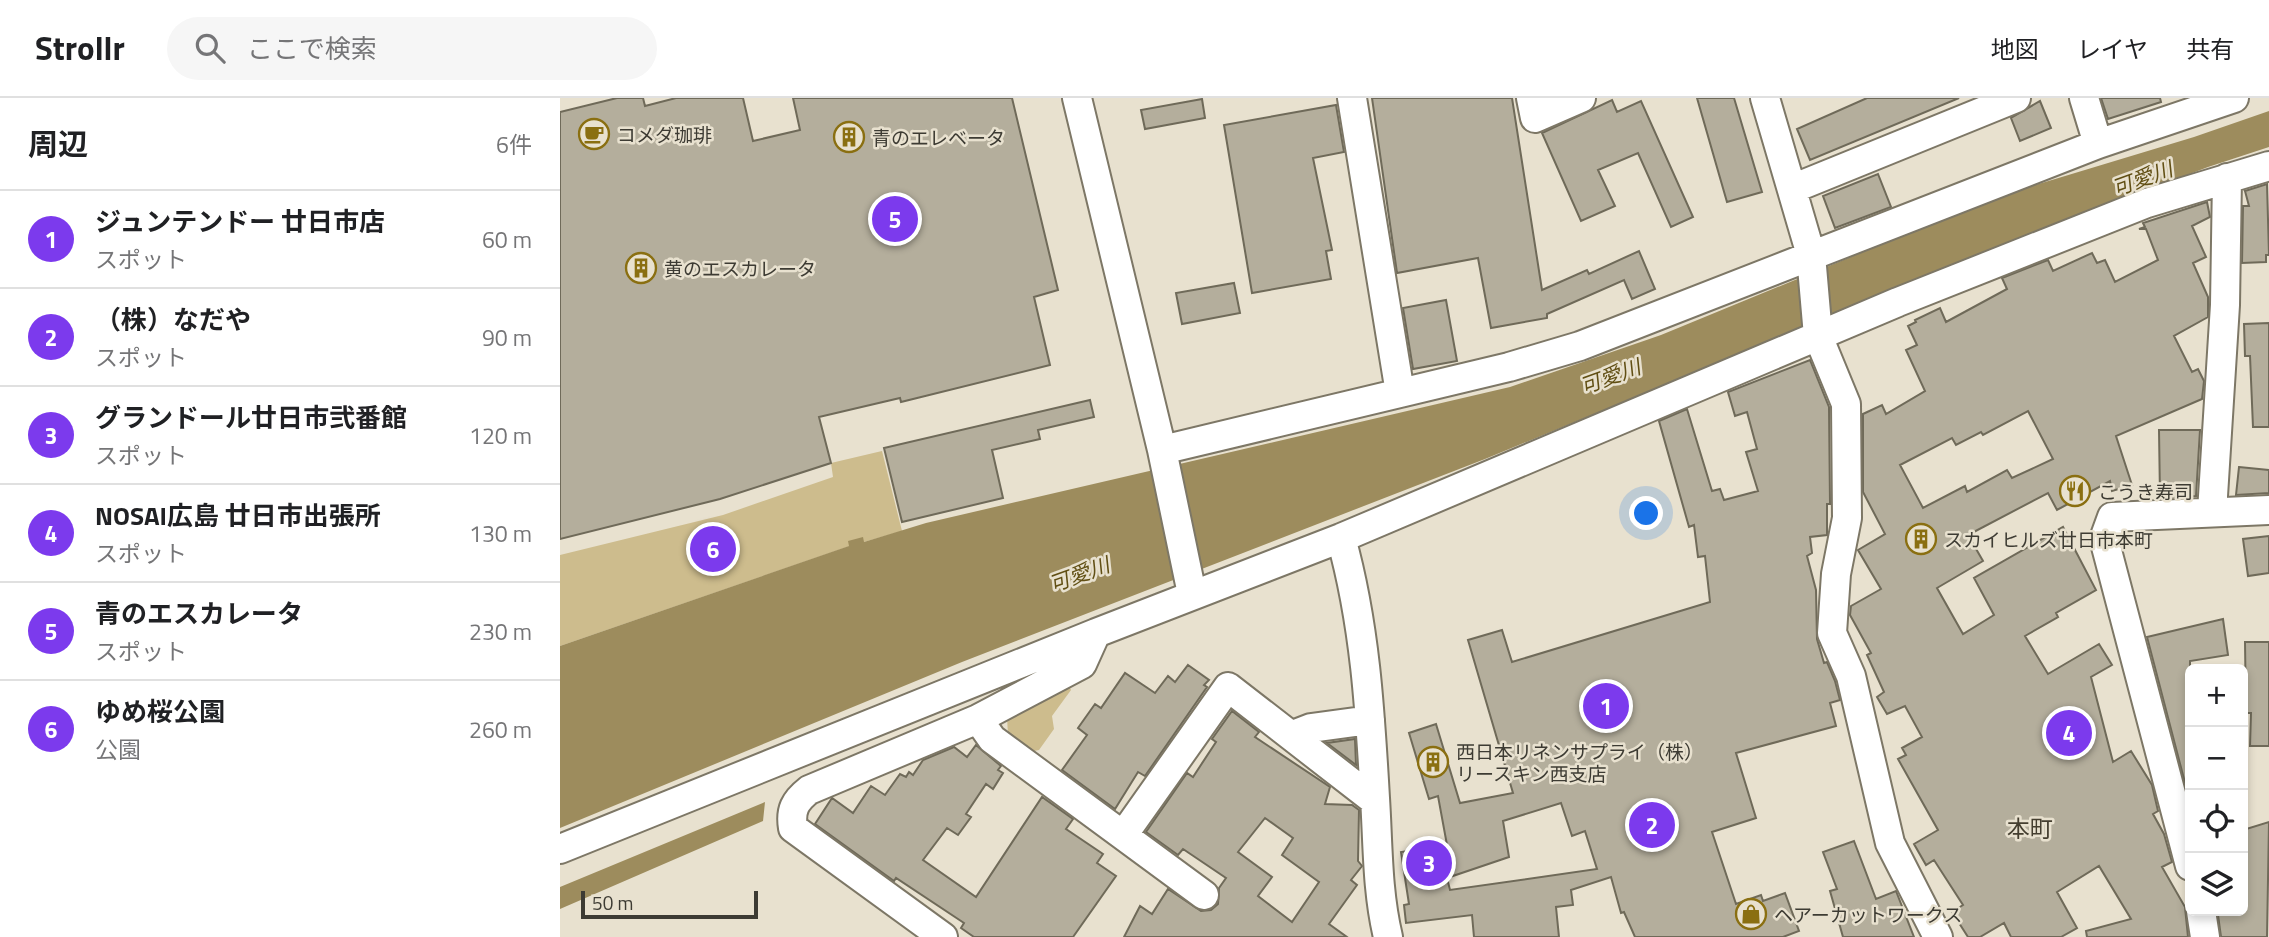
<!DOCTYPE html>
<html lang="ja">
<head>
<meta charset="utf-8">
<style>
	body { margin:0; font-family:"Titillium Web","Noto Sans JP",sans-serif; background:#f6f6f6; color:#202124 }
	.controls { position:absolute; right:21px; bottom:21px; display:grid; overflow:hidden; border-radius:10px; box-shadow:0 4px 10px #0003 }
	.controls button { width:63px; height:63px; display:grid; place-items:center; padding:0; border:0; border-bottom:2px solid #e0e0e0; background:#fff; color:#202124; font:35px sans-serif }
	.scale { position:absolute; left:21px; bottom:18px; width:177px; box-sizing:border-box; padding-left:7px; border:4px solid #3d3b33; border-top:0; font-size:19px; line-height:24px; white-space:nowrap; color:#3d3b33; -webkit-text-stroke:5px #e8e1cf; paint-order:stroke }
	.you { position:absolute; left:1087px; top:416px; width:24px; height:24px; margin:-18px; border:5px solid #fff; border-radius:50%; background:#1a73e8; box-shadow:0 0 0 10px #1a73e833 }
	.badge { display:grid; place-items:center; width:46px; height:46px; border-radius:50%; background:#7c3aed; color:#fff; font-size:23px; font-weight:700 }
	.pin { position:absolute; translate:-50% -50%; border:4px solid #fff; box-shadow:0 2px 7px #0006 }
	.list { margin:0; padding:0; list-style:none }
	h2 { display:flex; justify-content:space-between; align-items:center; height:91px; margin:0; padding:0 28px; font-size:30px }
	h2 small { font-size:23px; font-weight:400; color:#757577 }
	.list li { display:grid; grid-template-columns:46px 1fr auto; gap:21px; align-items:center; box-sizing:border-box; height:98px; padding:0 28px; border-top:2px solid #e0e0e0 }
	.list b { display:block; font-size:26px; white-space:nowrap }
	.list p { margin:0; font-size:23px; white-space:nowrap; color:#757577 }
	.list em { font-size:23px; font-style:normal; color:#757577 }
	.icon { flex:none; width:38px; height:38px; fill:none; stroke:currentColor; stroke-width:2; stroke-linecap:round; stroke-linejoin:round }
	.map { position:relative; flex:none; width:1709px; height:839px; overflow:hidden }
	header { display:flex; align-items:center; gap:42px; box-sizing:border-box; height:98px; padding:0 35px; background:#fff; border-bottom:2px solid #e0e0e0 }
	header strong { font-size:33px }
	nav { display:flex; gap:38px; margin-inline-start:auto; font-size:24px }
	.search { width:490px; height:63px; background:#f6f6f6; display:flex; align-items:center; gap:18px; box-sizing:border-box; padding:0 24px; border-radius:38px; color:#757577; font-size:26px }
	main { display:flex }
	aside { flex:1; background:#fff }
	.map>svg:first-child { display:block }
	.green { fill:#cdbc8d }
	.water { fill:#9d8c5d }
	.building { fill:#b4ae9c; stroke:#6f6a59; stroke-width:2; fill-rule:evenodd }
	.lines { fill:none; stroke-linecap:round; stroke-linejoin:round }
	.minor-casing { stroke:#7d7766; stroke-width:32 }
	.minor { stroke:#fff; stroke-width:28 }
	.labels { text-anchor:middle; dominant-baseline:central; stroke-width:5; stroke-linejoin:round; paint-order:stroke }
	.poi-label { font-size:19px; fill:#3d3b33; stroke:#e8e1cf; text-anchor:start }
	.water-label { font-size:21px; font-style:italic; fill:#614f14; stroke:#e8e1cf }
	.quarter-label { font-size:23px; fill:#443e2f; stroke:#e8e1cf }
</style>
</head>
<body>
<header>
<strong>Strollr</strong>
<div class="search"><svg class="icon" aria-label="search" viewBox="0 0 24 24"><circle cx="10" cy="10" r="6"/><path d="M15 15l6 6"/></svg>ここで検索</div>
<nav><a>地図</a><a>レイヤ</a><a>共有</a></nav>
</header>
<main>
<aside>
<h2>周辺<small>6件</small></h2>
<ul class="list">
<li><span class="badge">1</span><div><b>ジュンテンドー 廿日市店</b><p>スポット</p></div><em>60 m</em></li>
<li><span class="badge">2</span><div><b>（株）なだや</b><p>スポット</p></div><em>90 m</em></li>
<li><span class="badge">3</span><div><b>グランドール廿日市弐番館</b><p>スポット</p></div><em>120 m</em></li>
<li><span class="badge">4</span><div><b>NOSAI広島 廿日市出張所</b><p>スポット</p></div><em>130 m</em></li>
<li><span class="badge">5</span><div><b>青のエスカレータ</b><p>スポット</p></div><em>230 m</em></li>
<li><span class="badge">6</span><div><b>ゆめ桜公園</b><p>公園</p></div><em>260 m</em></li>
</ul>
</aside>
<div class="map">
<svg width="1709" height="839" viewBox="0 0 1709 839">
	<rect width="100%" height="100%" fill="#e8e1cf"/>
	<path class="green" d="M 322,353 L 342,433 L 304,444 L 289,444 L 290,448 L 0,548 L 0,457 L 163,417 L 273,379 L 271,365 Z
		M 509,588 L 511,592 L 492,618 L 494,631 L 479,652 L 469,654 L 448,637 L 447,619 Z"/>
	<path class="water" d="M 1709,13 L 1709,49 L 1648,69 L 1446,146 L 925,361 L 402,564 L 0,730 L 0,548 L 289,448 L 288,443 L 303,439 L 304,444 L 366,425 L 950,289 L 1101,237 L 1439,98 L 1634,39 Z
		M 205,704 L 203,723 L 0,811 L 0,789 Z"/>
	<path class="building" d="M 57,0 L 83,0 L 85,8 L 116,0 L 183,0 L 193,43 L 240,32 L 233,0 L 452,0 L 498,192 L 474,199 L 490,267 L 341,304 L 340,300 L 259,319 L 271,365 L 160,401 L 0,441 L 0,14 Z
		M 812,0 L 952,0 L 982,192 L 1027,172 L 1029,176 L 1079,153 L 1095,191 L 1072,201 L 1064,182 L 987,216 L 987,220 L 931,230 L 918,160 L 837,175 Z
		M 1137,0 L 1174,0 L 1202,94 L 1167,104 Z
		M 1307,0 L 1399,0 L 1250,62 L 1237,31 Z
		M 1541,0 L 1600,0 L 1601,4 L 1548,21 Z
		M 642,1 L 645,20 L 585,31 L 581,12 Z
		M 1052,2 L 1057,14 L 1081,3 L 1133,119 L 1111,129 L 1078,55 L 1038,72 L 1055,108 L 1021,123 L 982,35 Z
		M 1480,3 L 1491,30 L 1460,43 L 1451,20 Z
		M 776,7 L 784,54 L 753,60 L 772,152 L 766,153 L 771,181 L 692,195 L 664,27 Z
		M 1318,76 L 1331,109 L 1275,130 L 1263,98 Z
		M 1707,86 L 1709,157 L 1706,157 L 1706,164 L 1682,165 L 1683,108 L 1689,108 L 1685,93 Z
		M 1647,104 L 1650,119 L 1632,128 L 1646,159 L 1633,165 L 1648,199 L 1648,219 L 1614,238 L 1632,274 L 1638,271 L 1644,283 L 1642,301 L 1556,338 L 1572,387 L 1552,393 L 1550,383 L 1497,412 L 1488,395 L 1408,437 L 1423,463 L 1377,490 L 1403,536 L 1434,517 L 1414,480 L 1503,429 L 1536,492 L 1496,515 L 1498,519 L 1465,538 L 1488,576 L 1539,546 L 1552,567 L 1531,579 L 1553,664 L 1571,653 L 1592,687 L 1598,713 L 1593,716 L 1604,736 L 1612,764 L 1602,769 L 1625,809 L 1628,839 L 1527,839 L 1526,833 L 1571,821 L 1539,768 L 1497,794 L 1517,830 L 1501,839 L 1451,839 L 1444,825 L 1420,839 L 1408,839 L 1392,814 L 1403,807 L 1374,762 L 1366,767 L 1354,746 L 1378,732 L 1338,661 L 1346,657 L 1342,650 L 1362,639 L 1345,608 L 1327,616 L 1317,599 L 1324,594 L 1307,557 L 1311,555 L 1290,517 L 1291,508 L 1321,491 L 1298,452 L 1325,436 L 1303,394 L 1303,316 L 1322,307 L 1326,316 L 1365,293 L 1346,252 L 1357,247 L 1348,228 L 1356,224 L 1355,222 L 1380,210 L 1386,224 L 1447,191 L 1442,180 L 1488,162 L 1493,173 L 1532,155 L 1537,165 L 1545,162 L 1555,184 L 1598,162 L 1586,131 L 1579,131 L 1585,129 L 1583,125 ZM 1468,313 L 1493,361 L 1452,380 L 1447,372 L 1407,394 L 1405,388 L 1363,410 L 1340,367 L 1392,340 L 1396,347 L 1421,334 L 1423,337 Z
		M 674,185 L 680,215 L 622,226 L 616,195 Z
		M 886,202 L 897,263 L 853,271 L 843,210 Z
		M 1709,225 L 1709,329 L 1693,329 L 1690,258 L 1685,258 L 1684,226 Z
		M 1250,262 L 1269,309 L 1270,406 L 1267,406 L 1267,437 L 1250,439 L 1252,455 L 1247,458 L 1256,492 L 1257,541 L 1264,565 L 1267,564 L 1275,583 L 1280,602 L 1270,605 L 1276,628 L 1176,655 L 1196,720 L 1152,734 L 1176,806 L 1201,797 L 1203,803 L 1225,795 L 1239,833 L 1223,839 L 1075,839 L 1064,814 L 1061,815 L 1051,779 L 1011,792 L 1013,807 L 996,809 L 999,839 L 914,839 L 912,817 L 846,825 L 844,807 L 849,806 L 841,754 L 887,747 L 878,698 L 869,701 L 849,635 L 876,626 L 900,705 L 953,695 L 908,542 L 942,532 L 952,564 L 1150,504 L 1145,458 L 1138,459 L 1134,427 L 1129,429 L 1099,323 L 1127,311 L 1152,393 L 1160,391 L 1164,402 L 1198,393 L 1186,354 L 1197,351 L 1187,314 L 1175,318 L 1168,294 ZM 1001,705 L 1012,738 L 1025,733 L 1037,771 L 890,792 L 887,780 L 949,759 L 943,723 Z
		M 530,302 L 534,319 L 478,332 L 480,341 L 432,352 L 443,400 L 342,424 L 324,350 Z
		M 1599,332 L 1640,332 L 1636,398 L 1600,399 Z
		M 1679,369 L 1709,372 L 1709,395 L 1676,397 Z
		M 1709,438 L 1709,475 L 1688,478 L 1683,441 Z
		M 1663,521 L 1668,557 L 1630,563 L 1630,704 L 1587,539 Z
		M 1685,544 L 1709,544 L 1709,648 L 1690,648 L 1691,615 L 1686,615 Z
		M 628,567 L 649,582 L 644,587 L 647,589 L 585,678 L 578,674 L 555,711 L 502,672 L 527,637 L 518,630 L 535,606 L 541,610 L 565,575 L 595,595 L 608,578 L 615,584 Z
		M 672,613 L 699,634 L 695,639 L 770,689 L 765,706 L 792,707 L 799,712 L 798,763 L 802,768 L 791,782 L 797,787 L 769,826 L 787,839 L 564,839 L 580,808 L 592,816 L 608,791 L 641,813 L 651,812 L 658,806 L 659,790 L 666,780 L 623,751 L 618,757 L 586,734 L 627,675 L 633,679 L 656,644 L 652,641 ZM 705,720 L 733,740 L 722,757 L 759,784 L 732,824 L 698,798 L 712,779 L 678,754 Z
		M 795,641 L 796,667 L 767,645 Z
		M 416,647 L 441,668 L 438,672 L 443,675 L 433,691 L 426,686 L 406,716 L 411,719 L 398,737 L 387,730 L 363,762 L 416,799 L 482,699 L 513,721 L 506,731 L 543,756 L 537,765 L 556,778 L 513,839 L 414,839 L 401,830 L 404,825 L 336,780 L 334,783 L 255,726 L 272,700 L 293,715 L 311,688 L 325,697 L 340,676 L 346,679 L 349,674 L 353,677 L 363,662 L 394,649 L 407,659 Z
		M 1709,724 L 1707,839 L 1661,839 L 1658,817 L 1683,813 L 1683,732 Z
		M 1294,743 L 1316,801 L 1336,793 L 1354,839 L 1283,839 L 1270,793 L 1277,791 L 1263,754 Z"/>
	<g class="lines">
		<g class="minor-casing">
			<path id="minor" d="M 517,0 L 602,352 L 632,496
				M 792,0 L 840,295
				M 971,0 L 975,20 L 1021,0
				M 1205,0 L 1251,157 L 1258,238 L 1286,306 L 1287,420 L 1276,476 L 1272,535 L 1291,578 L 1330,745 L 1378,839
				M 1524,0 L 1538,46
				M 1232,91 L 1456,0
				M 602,352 L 949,269 L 1020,248 L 1538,46 L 1674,0
				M 1652,414 L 1665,207 L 1667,80
				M 781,440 C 805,526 810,612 815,700 C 818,747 817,793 828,839
				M 418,621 L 432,641 L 644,797
				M 733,637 L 751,630 L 810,622
				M 564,736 L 668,589 L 815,703
				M 0,751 L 536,535
				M 1630,768 L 1544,441 L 1552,419 L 1709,412
				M 1641,813 L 1645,839
				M 383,839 L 233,730 C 230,712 235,703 249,692 L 418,621 L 522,566 L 536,535 L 781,440 L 1338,204 L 1587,105 L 1709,68"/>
		</g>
		<use href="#minor" class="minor"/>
	</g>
	<defs>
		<g id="cafe-ring" transform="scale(1.575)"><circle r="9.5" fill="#e8e1cf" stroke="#8a6f11" stroke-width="1.5"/><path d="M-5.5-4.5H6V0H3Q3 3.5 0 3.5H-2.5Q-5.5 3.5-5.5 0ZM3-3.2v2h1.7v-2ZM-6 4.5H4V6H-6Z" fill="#8a6f11"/></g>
		<g id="building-ring" transform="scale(1.575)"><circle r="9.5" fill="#e8e1cf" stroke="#8a6f11" stroke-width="1.5"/><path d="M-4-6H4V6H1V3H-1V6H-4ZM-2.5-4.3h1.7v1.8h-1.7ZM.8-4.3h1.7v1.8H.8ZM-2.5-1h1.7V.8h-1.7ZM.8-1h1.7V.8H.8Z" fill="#8a6f11"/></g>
		<g id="restaurant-ring" transform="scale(1.575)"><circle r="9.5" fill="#e8e1cf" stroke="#8a6f11" stroke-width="1.5"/><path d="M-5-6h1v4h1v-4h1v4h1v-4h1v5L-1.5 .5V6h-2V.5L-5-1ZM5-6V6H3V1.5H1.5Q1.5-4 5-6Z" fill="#8a6f11"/></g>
		<g id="shop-ring" transform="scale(1.575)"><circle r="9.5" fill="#e8e1cf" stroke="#8a6f11" stroke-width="1.5"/><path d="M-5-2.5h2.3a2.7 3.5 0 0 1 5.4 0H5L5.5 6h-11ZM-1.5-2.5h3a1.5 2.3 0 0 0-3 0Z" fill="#8a6f11"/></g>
	</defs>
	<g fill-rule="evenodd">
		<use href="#cafe-ring" x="34" y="36"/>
		<use href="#building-ring" x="289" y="39"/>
		<use href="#building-ring" x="81" y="170"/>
		<use href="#restaurant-ring" x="1515" y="393"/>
		<use href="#building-ring" x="1361" y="441"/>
		<use href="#building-ring" x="873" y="664"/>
		<use href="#shop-ring" x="1191" y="816"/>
	</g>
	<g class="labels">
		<g class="poi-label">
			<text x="57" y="36">コメダ珈琲</text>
			<text x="312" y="39">青のエレベータ</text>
			<text x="104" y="170">黄のエスカレータ</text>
			<text x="1538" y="393">こうき寿司</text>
			<text x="1384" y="441">スカイヒルズ廿日市本町</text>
			<text x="896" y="653">西日本リネンサプライ（株）<tspan x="896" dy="22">リースキン西支店</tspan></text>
			<text x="1214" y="816">ヘアーカットワークス</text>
		</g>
		<g class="water-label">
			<text transform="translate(1582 80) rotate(-20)">可愛川</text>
			<text transform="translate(1050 278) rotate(-20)">可愛川</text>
			<text transform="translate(519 476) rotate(-20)">可愛川</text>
		</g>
		<g class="quarter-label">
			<text x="1470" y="730">本町</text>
		</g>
	</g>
</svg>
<div class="controls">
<button>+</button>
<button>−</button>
<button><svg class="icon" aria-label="locate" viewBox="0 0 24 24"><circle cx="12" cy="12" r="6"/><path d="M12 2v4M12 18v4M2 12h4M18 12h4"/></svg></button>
<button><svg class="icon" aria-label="layers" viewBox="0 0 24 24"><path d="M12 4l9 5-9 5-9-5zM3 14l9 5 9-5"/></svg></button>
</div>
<div class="scale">50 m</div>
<div class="you"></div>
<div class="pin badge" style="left:1046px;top:608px">1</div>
<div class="pin badge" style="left:1092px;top:727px">2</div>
<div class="pin badge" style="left:869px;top:765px">3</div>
<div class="pin badge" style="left:1509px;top:635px">4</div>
<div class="pin badge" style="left:335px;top:121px">5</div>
<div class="pin badge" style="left:153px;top:451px">6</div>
</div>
</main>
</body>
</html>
